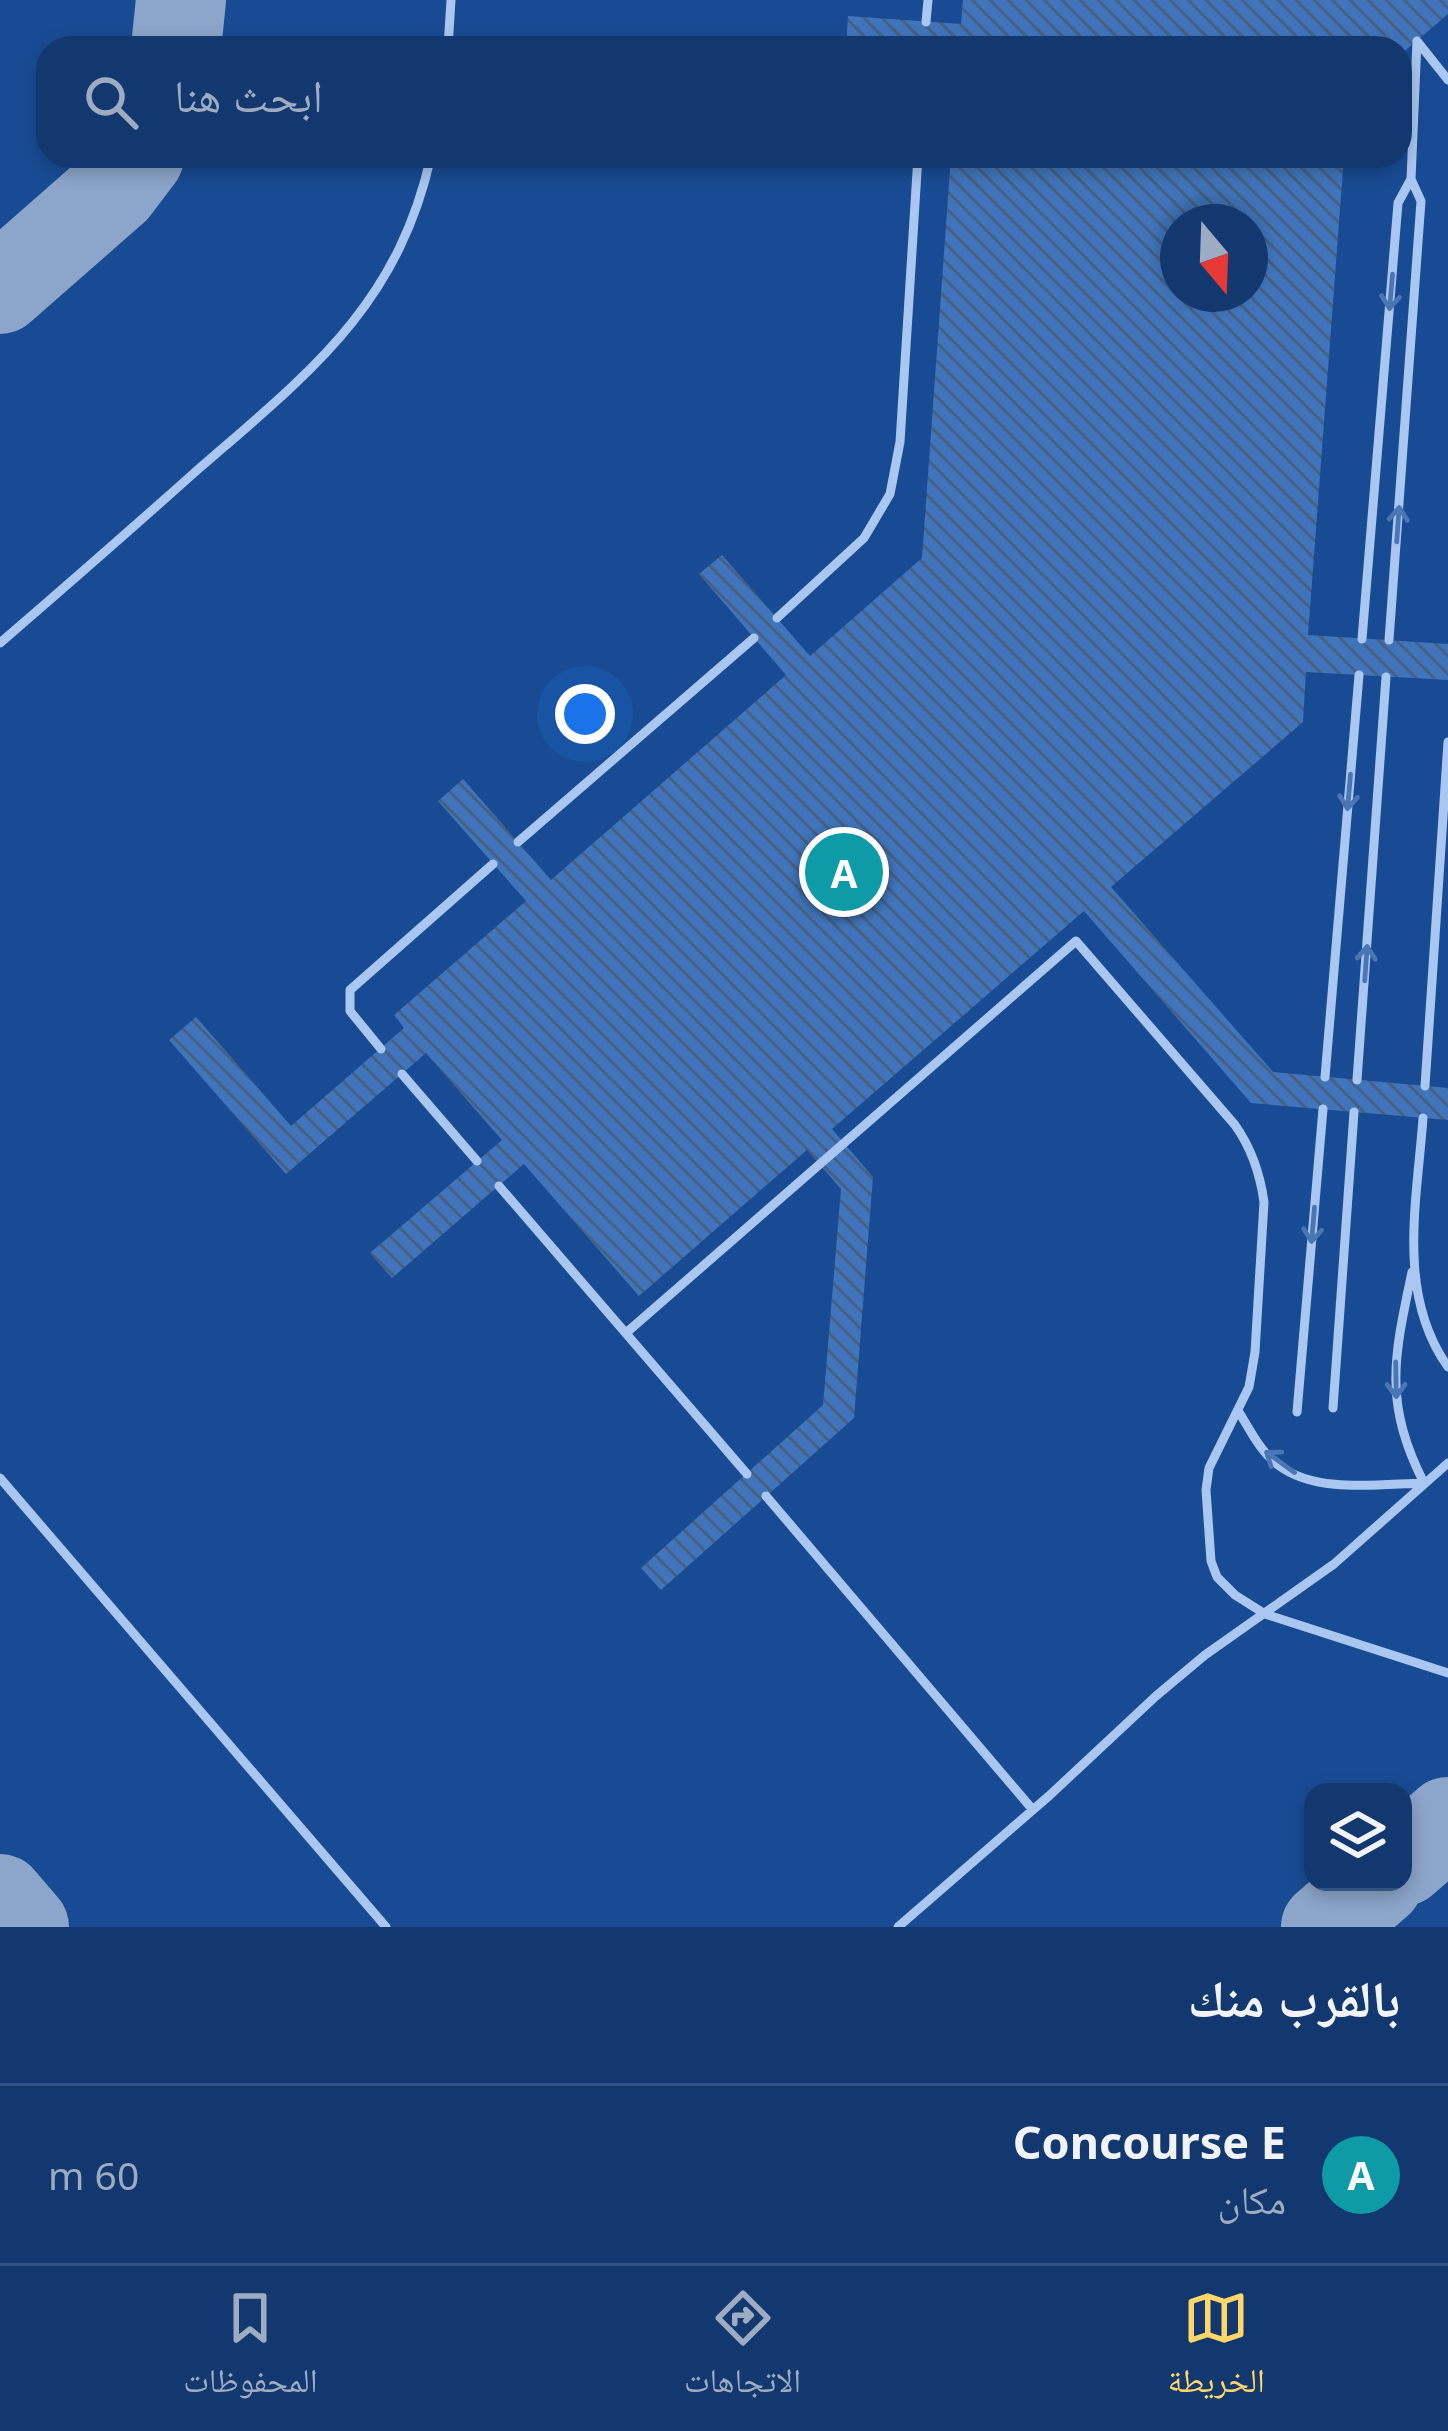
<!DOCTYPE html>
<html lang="ar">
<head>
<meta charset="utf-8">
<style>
	body { margin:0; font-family:"Noto Sans","Noto Naskh Arabic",sans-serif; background:#204377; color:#f1f3f6; direction:rtl }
	.controls { position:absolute; right:36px; bottom:36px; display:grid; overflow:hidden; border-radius:24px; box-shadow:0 6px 18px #0003 }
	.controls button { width:108px; height:108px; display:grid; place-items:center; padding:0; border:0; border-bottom:3px solid #325282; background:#13386f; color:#f1f3f6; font:60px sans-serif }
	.compass { position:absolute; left:1160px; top:204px; width:108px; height:108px; border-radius:50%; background:#13386f; box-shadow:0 6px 18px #0003; rotate:161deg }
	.you { position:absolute; left:585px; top:714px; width:42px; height:42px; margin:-30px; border:9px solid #fff; border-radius:50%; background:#1a73e8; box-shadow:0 0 0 18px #1a73e833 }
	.badge { display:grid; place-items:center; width:78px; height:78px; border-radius:50%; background:#ffd768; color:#fff; font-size:39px; font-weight:700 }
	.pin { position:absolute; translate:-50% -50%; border:6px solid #fff; box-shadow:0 3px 12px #0006 }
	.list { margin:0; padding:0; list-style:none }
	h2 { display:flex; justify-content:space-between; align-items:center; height:156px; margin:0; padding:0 48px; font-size:51px }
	h2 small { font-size:39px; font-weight:400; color:#9dacc3 }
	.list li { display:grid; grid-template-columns:78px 1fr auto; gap:36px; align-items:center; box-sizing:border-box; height:180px; padding:0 48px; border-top:3px solid #325282 }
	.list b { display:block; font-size:45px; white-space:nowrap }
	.list p { margin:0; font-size:39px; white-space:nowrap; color:#9dacc3 }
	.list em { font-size:39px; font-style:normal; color:#9dacc3 }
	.icon { flex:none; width:66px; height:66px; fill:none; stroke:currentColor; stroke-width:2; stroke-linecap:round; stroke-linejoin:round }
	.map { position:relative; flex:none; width:1448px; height:1927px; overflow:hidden; direction:ltr }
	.search { position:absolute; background:#13386f; box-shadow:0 6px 18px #0003; left:36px; right:36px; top:36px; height:132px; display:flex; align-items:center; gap:30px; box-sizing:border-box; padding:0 42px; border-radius:36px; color:#9dacc3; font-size:45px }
	.sheet { height:336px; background:#13386f }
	nav { display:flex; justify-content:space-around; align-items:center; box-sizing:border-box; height:168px; border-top:3px solid #325282; background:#13386f; font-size:33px; color:#9dacc3 }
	nav a { display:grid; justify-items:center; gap:6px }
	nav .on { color:#ffd768 }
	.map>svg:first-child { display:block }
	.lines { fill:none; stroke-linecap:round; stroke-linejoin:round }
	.taxiway { stroke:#8ca5ca; stroke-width:90 }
	.building { fill:url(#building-back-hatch); fill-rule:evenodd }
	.lane { stroke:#a9c7f0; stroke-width:9 }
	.oneway { stroke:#4b76b4 }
</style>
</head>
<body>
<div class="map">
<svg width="1448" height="1927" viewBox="0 0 1448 1927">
	<defs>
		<pattern id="building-back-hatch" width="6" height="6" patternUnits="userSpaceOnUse" patternTransform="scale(3)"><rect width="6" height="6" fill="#4175bb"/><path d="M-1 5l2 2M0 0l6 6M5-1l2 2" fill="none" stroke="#466084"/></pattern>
	</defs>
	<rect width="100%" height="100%" fill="#194b94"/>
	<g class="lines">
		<path class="taxiway" d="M 176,48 L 181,0
			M 0,289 L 114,189 L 139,156
			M 1403,1861 L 1448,1822
			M 0,1899 L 24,1927
			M 1326,1927 L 1378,1882"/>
	</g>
	<path class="building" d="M 963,0 L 1448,0 L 1448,14 L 1400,55 L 1400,48 L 846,48 L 848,16 L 961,24 Z
		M 951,156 L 1344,156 L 1308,635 L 1448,644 L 1448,680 L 1306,672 L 1303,722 L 1111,887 L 1273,1072 L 1448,1088 L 1448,1120 L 1251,1103 L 1084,911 L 832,1129 L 873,1177 L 854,1418 L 661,1590 L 641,1568 L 823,1405 L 841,1189 L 807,1150 L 639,1296 L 524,1164 L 392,1278 L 370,1253 L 502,1140 L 426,1053 L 286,1174 L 169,1040 L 196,1017 L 291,1126 L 404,1028 L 394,1015 L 526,901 L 438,801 L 463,779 L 551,880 L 786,675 L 699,574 L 722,555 L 810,656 L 922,558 ZM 1178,222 L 1250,222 L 1250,294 L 1178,294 Z"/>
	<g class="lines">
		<path class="lane" d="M 926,22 L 928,0
			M 1417,41 L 1448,80
			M 448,48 L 451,0
			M 777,618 L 864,538 L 890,494 L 900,442 L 918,156
			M 1362,639 L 1398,203 L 1411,179 L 1417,41
			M 1389,640 L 1421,201 L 1411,179
			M 0,643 C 65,587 130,530 194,473 C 305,376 397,309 431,156
			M 518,842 L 754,638
			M 381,1049 L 350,1011 L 350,990 L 493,864
			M 402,1074 L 477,1161
			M 1325,1077 L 1359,675
			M 1357,1080 L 1386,677
			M 1425,1086 L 1448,742
			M 1423,1118 C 1417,1202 1396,1294 1448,1367
			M 499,1186 L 747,1474
			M 626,1333 L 1076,941 L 1235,1125 C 1252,1149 1260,1173 1264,1202 L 1255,1352 L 1249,1387 L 1209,1468 L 1206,1490 L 1211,1561 L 1217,1577 L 1235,1595 L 1265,1614 L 1448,1673
			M 1333,1408 L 1354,1112
			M 1239,1412 C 1250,1430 1260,1451 1278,1465 C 1316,1494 1379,1484 1424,1483 C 1383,1402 1394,1357 1412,1272
			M 1297,1412 L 1323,1109
			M 0,1478 L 386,1927
			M 766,1496 L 1033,1810
			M 898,1927 L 1050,1795 L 1156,1696 L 1205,1655 L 1334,1564 L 1448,1463"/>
	</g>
	<defs><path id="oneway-shaft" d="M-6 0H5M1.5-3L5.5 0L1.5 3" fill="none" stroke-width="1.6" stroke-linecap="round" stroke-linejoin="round" transform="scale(3)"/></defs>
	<g class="oneway">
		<use href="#oneway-shaft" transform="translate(1391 292) rotate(95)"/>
		<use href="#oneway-shaft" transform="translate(1398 524) rotate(-86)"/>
		<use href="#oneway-shaft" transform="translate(1349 792) rotate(95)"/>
		<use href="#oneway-shaft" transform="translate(1366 963) rotate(-86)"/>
		<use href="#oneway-shaft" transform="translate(1313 1225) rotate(95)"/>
		<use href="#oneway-shaft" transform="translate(1396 1380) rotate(89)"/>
		<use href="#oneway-shaft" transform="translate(1280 1462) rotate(-144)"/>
	</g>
</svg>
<div class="controls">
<button><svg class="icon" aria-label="layers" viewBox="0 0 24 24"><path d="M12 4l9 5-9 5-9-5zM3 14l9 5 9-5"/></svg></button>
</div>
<svg class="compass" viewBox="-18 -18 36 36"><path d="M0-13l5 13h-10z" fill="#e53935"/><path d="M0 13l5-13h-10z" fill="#9dacc3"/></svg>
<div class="you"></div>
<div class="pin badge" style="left:844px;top:872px;background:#0f9aa8">A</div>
<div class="search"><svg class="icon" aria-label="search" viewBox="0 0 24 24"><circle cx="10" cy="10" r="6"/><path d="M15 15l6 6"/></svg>ابحث هنا</div>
</div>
<section class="sheet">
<h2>بالقرب منك<small></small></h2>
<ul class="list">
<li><span class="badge" style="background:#0f9aa8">A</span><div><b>Concourse E</b><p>مكان</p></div><em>60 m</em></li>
</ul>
</section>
<nav>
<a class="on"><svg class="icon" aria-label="map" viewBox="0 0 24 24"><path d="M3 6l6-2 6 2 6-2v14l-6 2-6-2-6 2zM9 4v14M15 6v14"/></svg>الخريطة</a>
<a><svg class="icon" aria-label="directions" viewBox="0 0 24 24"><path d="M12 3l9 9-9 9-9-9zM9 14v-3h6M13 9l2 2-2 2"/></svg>الاتجاهات</a>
<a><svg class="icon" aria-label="saved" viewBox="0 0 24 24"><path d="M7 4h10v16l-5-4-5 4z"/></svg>المحفوظات</a>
</nav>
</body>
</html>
